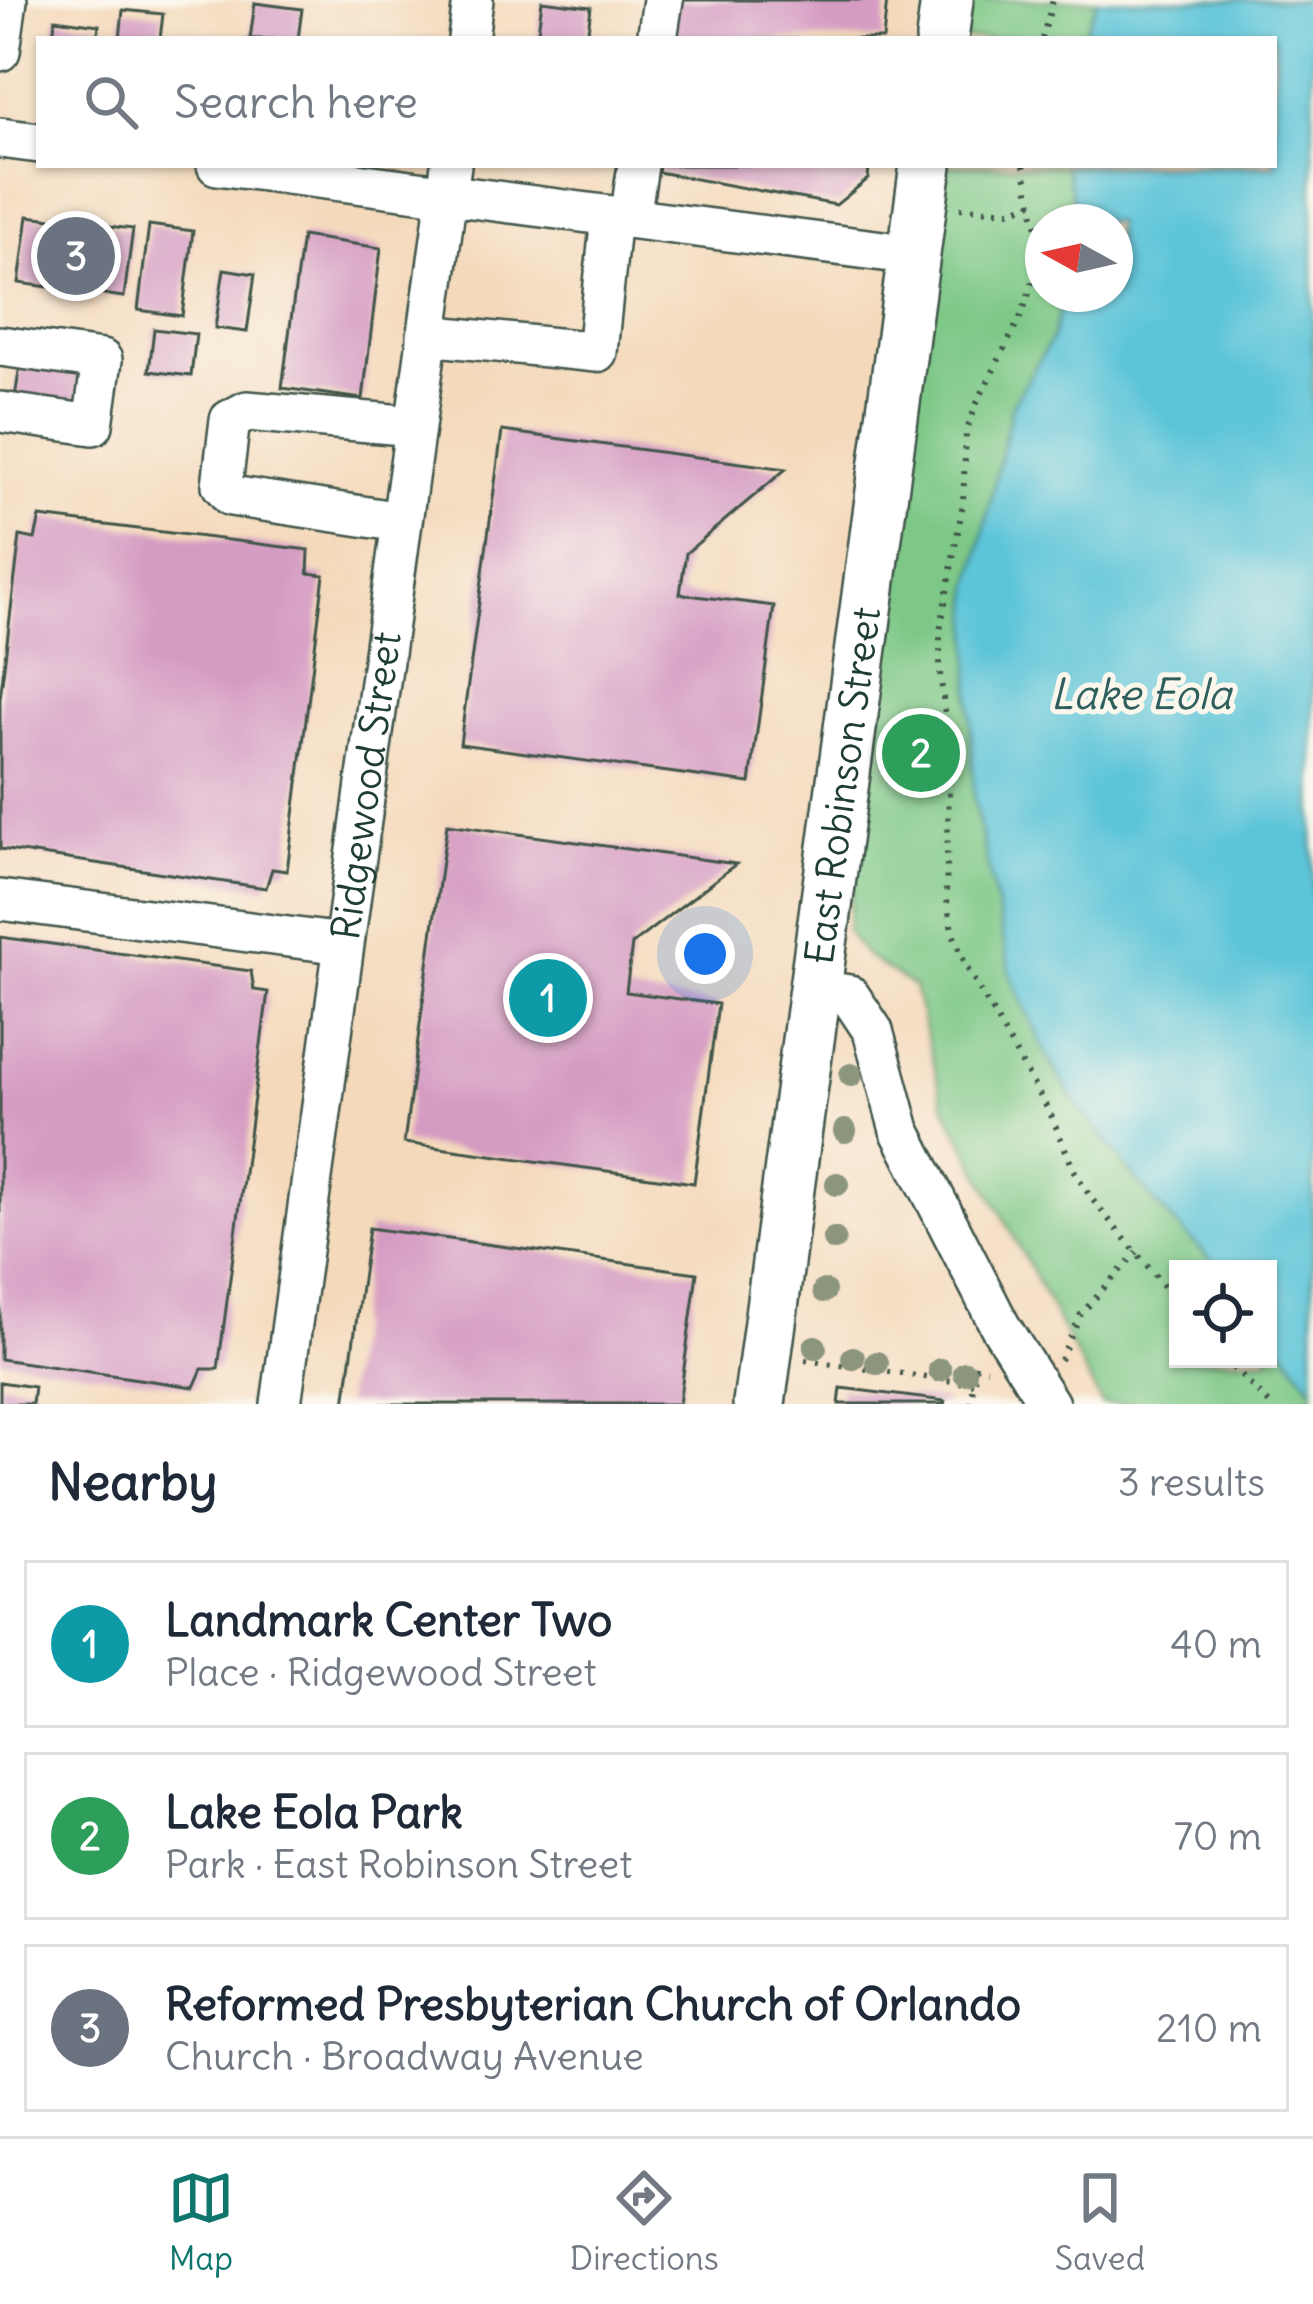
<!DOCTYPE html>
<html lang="en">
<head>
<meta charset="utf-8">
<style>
	body { margin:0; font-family:Delius,sans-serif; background:#f2f2f3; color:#1f2937 }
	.controls { position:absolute; right:36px; bottom:36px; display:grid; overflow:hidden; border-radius:0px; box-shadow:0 3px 9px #0004 }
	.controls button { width:108px; height:108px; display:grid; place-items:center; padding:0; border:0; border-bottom:3px solid #e0e1e3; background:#fff; color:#1f2937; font:60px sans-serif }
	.compass { position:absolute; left:1025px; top:204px; width:108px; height:108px; border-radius:50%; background:#fff; box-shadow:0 3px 9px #0004; rotate:278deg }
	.you { position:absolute; left:705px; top:954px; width:42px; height:42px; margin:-30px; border:9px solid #fff; border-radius:50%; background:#1a73e8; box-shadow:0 0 0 18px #1a73e833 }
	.badge { display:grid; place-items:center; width:78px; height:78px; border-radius:50%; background:#0f766e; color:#fff; font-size:39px; font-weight:700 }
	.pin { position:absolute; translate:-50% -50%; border:6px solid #fff; box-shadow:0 3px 12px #0006 }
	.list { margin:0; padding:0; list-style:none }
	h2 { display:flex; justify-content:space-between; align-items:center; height:156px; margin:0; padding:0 48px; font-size:51px }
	h2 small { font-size:39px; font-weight:400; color:#747a83 }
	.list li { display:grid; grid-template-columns:78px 1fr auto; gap:36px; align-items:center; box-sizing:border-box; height:168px; margin:0 24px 24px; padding:0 24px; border:3px solid #e0e1e3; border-radius:0px }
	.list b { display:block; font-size:45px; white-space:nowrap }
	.list p { margin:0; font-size:39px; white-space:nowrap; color:#747a83 }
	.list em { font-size:39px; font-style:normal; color:#747a83 }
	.icon { flex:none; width:66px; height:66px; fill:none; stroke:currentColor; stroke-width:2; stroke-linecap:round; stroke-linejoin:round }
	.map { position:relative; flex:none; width:1313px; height:1404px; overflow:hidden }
	.search { position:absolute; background:#fff; box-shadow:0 3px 9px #0004; left:36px; right:36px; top:36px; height:132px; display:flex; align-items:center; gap:30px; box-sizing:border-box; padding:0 42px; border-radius:0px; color:#747a83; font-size:45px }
	.sheet { height:732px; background:#fff }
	nav { display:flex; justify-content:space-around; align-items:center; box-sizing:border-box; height:168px; border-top:3px solid #e0e1e3; background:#fff; font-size:33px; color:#747a83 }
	nav a { display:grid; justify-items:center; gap:6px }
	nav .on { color:#0f766e }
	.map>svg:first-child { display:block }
	.green { fill:#7dc887; stroke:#4e825e; stroke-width:3 }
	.water { fill:#5dc5d9; stroke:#3e8186; stroke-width:3 }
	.building { fill:#d59cc3 }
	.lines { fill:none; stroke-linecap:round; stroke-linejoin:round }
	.minor-casing { stroke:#3f5448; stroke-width:44 }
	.major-casing { stroke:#3f5448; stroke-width:56 }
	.path { stroke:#3f5448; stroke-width:6; stroke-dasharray:3 9; stroke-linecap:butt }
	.minor { stroke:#fff; stroke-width:39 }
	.major { stroke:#fff; stroke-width:51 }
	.tree { fill:#8c967c }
	.labels { text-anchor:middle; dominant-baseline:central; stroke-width:10; stroke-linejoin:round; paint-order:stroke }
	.street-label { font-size:39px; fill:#1f3d34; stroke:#fbf7ec }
	.water-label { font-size:42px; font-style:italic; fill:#2e5f5d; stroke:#fbf7ec }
</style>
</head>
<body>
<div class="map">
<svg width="1313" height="1404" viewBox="0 0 1313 1404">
	<rect width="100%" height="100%" fill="#fbf7ec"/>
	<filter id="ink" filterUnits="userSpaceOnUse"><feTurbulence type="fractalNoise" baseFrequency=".00833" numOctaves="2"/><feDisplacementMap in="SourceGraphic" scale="24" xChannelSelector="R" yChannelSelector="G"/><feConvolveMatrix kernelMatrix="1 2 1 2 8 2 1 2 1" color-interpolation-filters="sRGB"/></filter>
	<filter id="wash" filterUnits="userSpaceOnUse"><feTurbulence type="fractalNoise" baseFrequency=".004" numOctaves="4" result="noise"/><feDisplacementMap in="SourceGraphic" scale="48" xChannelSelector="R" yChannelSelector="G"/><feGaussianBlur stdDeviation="2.7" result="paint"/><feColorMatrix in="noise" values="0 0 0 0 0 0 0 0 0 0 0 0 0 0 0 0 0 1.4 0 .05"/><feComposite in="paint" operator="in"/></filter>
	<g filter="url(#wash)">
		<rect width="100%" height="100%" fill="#f4d9bb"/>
		<path class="green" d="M 969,0 L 1098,0 L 1082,39 L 964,39 Z
			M 947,165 L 1065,165 L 1078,222 L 1043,222 L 1043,294 L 1064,294 L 1052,339 L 1012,405 L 971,589 L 970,707 L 974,799 L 1011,976 L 1046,1054 L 1076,1104 L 1157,1205 L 1220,1269 L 1178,1269 L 1178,1359 L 1268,1359 L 1268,1327 L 1313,1389 L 1313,1404 L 1102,1404 L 944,1105 L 914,987 L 866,956 L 847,932 Z"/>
		<path class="water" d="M 1098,0 L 1313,0 L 1313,1389 L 1268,1327 L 1268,1269 L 1220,1269 L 1157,1205 L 1076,1104 L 1046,1054 L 1011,976 L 974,799 L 970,707 L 971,589 L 1012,405 L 1052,339 L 1064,294 L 1115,294 L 1115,222 L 1078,222 L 1065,165 L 1274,165 L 1274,39 L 1082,39 Z"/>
		<g id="blocks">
			<path class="building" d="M 673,0 L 887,0 L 883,39 L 669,39 Z
				M 542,1 L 591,7 L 587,39 L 537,39 Z
				M 255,3 L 302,9 L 298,39 L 250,39 Z
				M 123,10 L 163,14 L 160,39 L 120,39 Z
				M 55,19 L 99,25 L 97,39 L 53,39 Z
				M 659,165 L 869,165 L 868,179 L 836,205 L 658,172 Z
				M 28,216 L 133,229 L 124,297 L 19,283 Z
				M 149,225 L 193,231 L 182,316 L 138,310 Z
				M 302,236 L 381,248 L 363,399 L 282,388 Z
				M 224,269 L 255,274 L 247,332 L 215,328 Z
				M 154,329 L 196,334 L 191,376 L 149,371 Z
				M 20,365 L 80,373 L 73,420 L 13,411 Z
				M 502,431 L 786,469 L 686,553 L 680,594 L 774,606 L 750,783 L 460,744 Z
				M 40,517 L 309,550 L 308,573 L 324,575 L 287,871 L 272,869 L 266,888 L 0,849 L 0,699 L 20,536 L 35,539 Z
				M 447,824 L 736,864 L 632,944 L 626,992 L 718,1004 L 694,1183 L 404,1143 Z
				M 0,937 L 251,971 L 254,990 L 268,992 L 218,1369 L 202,1369 L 194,1387 L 0,1359 Z
				M 369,1228 L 697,1273 L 679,1404 L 345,1404 Z
				M 0,1382 L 34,1387 L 32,1404 L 0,1404 Z
				M 841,1388 L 945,1401 L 945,1404 L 839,1404 Z"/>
		</g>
	</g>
	<g filter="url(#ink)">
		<use href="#blocks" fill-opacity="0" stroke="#3f5448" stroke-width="3"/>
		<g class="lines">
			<g class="minor-casing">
				<g id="minor">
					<path d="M 468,39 L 473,0"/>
					<path d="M 657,39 L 663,0"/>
					<path d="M 0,51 L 7,0"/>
					<path d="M 0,138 L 39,143"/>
					<path d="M 217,165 L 914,255"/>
					<path d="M 630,218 L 638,165"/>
					<path d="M 427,335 L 597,352 L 611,216"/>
					<path d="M 0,346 L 102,360 L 93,425 L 0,412"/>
					<path d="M 401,522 L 231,496 L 222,485 L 230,420 L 247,411 L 414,426"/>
					<path d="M 0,900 L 343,944"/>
					<path d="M 813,989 L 849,995 L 873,1031 L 900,1130 L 1000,1326 L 1049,1404"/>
					<path id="s1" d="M 281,1404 L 451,165"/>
				</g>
			</g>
			<g class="major-casing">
				<g id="major">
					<path d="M 942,39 L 947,0"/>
					<path id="s2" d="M 759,1404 L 926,165"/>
				</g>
			</g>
			<path class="path" d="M 1042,39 L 1053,0
				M 1024,165 L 1042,254 L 1022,314 L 977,403 L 966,433 L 963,503 L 940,631 L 940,673 L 950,754 L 946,895 L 952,931 L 966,966 L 1051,1115 L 1074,1170 L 1091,1198 L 1178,1303
				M 960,208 L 1012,211 L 1033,202
				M 1224,1359 L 1270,1404
				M 805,1360 L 973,1384
				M 1060,1360 L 1081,1314 L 1137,1252
				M 971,1404 L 976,1367 L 987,1369"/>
			<use href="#minor" class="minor"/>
			<use href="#major" class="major"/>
		</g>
		<g class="tree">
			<circle cx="851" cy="1075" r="12"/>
			<circle cx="845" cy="1131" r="12"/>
			<circle cx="837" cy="1184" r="12"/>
			<circle cx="834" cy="1239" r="12"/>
			<circle cx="824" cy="1291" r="12"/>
			<circle cx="815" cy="1347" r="12"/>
			<circle cx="853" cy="1358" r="12"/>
			<circle cx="877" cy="1363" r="12"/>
			<circle cx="940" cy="1370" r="12"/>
			<circle cx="965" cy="1373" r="12"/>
		</g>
	</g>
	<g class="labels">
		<g class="street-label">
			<text stroke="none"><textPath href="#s1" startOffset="624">Ridgewood Street</textPath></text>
			<text stroke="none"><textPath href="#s2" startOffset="624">East Robinson Street</textPath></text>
		</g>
		<g class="water-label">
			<text x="1141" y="694">Lake Eola</text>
		</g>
	</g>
</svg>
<div class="controls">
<button><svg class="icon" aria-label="locate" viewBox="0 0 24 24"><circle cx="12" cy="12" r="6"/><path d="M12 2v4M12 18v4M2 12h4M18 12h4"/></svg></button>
</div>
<svg class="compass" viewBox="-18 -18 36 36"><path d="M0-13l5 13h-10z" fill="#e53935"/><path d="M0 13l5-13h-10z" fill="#747a83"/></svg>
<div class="you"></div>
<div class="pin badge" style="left:548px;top:998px;background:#0f9aa8">1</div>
<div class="pin badge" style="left:921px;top:753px;background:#2e9e5b">2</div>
<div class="pin badge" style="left:76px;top:256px;background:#6b7280">3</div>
<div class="search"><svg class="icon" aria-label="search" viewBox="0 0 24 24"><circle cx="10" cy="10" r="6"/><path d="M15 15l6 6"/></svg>Search here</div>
</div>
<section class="sheet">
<h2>Nearby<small>3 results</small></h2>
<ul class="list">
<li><span class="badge" style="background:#0f9aa8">1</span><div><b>Landmark Center Two</b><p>Place · Ridgewood Street</p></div><em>40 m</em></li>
<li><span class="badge" style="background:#2e9e5b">2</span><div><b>Lake Eola Park</b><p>Park · East Robinson Street</p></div><em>70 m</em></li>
<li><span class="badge" style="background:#6b7280">3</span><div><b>Reformed Presbyterian Church of Orlando</b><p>Church · Broadway Avenue</p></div><em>210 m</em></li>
</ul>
</section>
<nav>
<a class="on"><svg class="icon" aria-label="map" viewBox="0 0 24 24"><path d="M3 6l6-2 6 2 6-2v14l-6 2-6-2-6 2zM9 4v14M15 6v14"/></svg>Map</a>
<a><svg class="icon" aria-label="directions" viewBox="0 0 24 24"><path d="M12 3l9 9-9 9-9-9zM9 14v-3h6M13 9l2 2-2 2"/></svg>Directions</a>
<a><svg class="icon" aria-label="saved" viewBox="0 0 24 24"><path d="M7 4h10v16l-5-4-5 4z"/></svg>Saved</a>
</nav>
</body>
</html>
